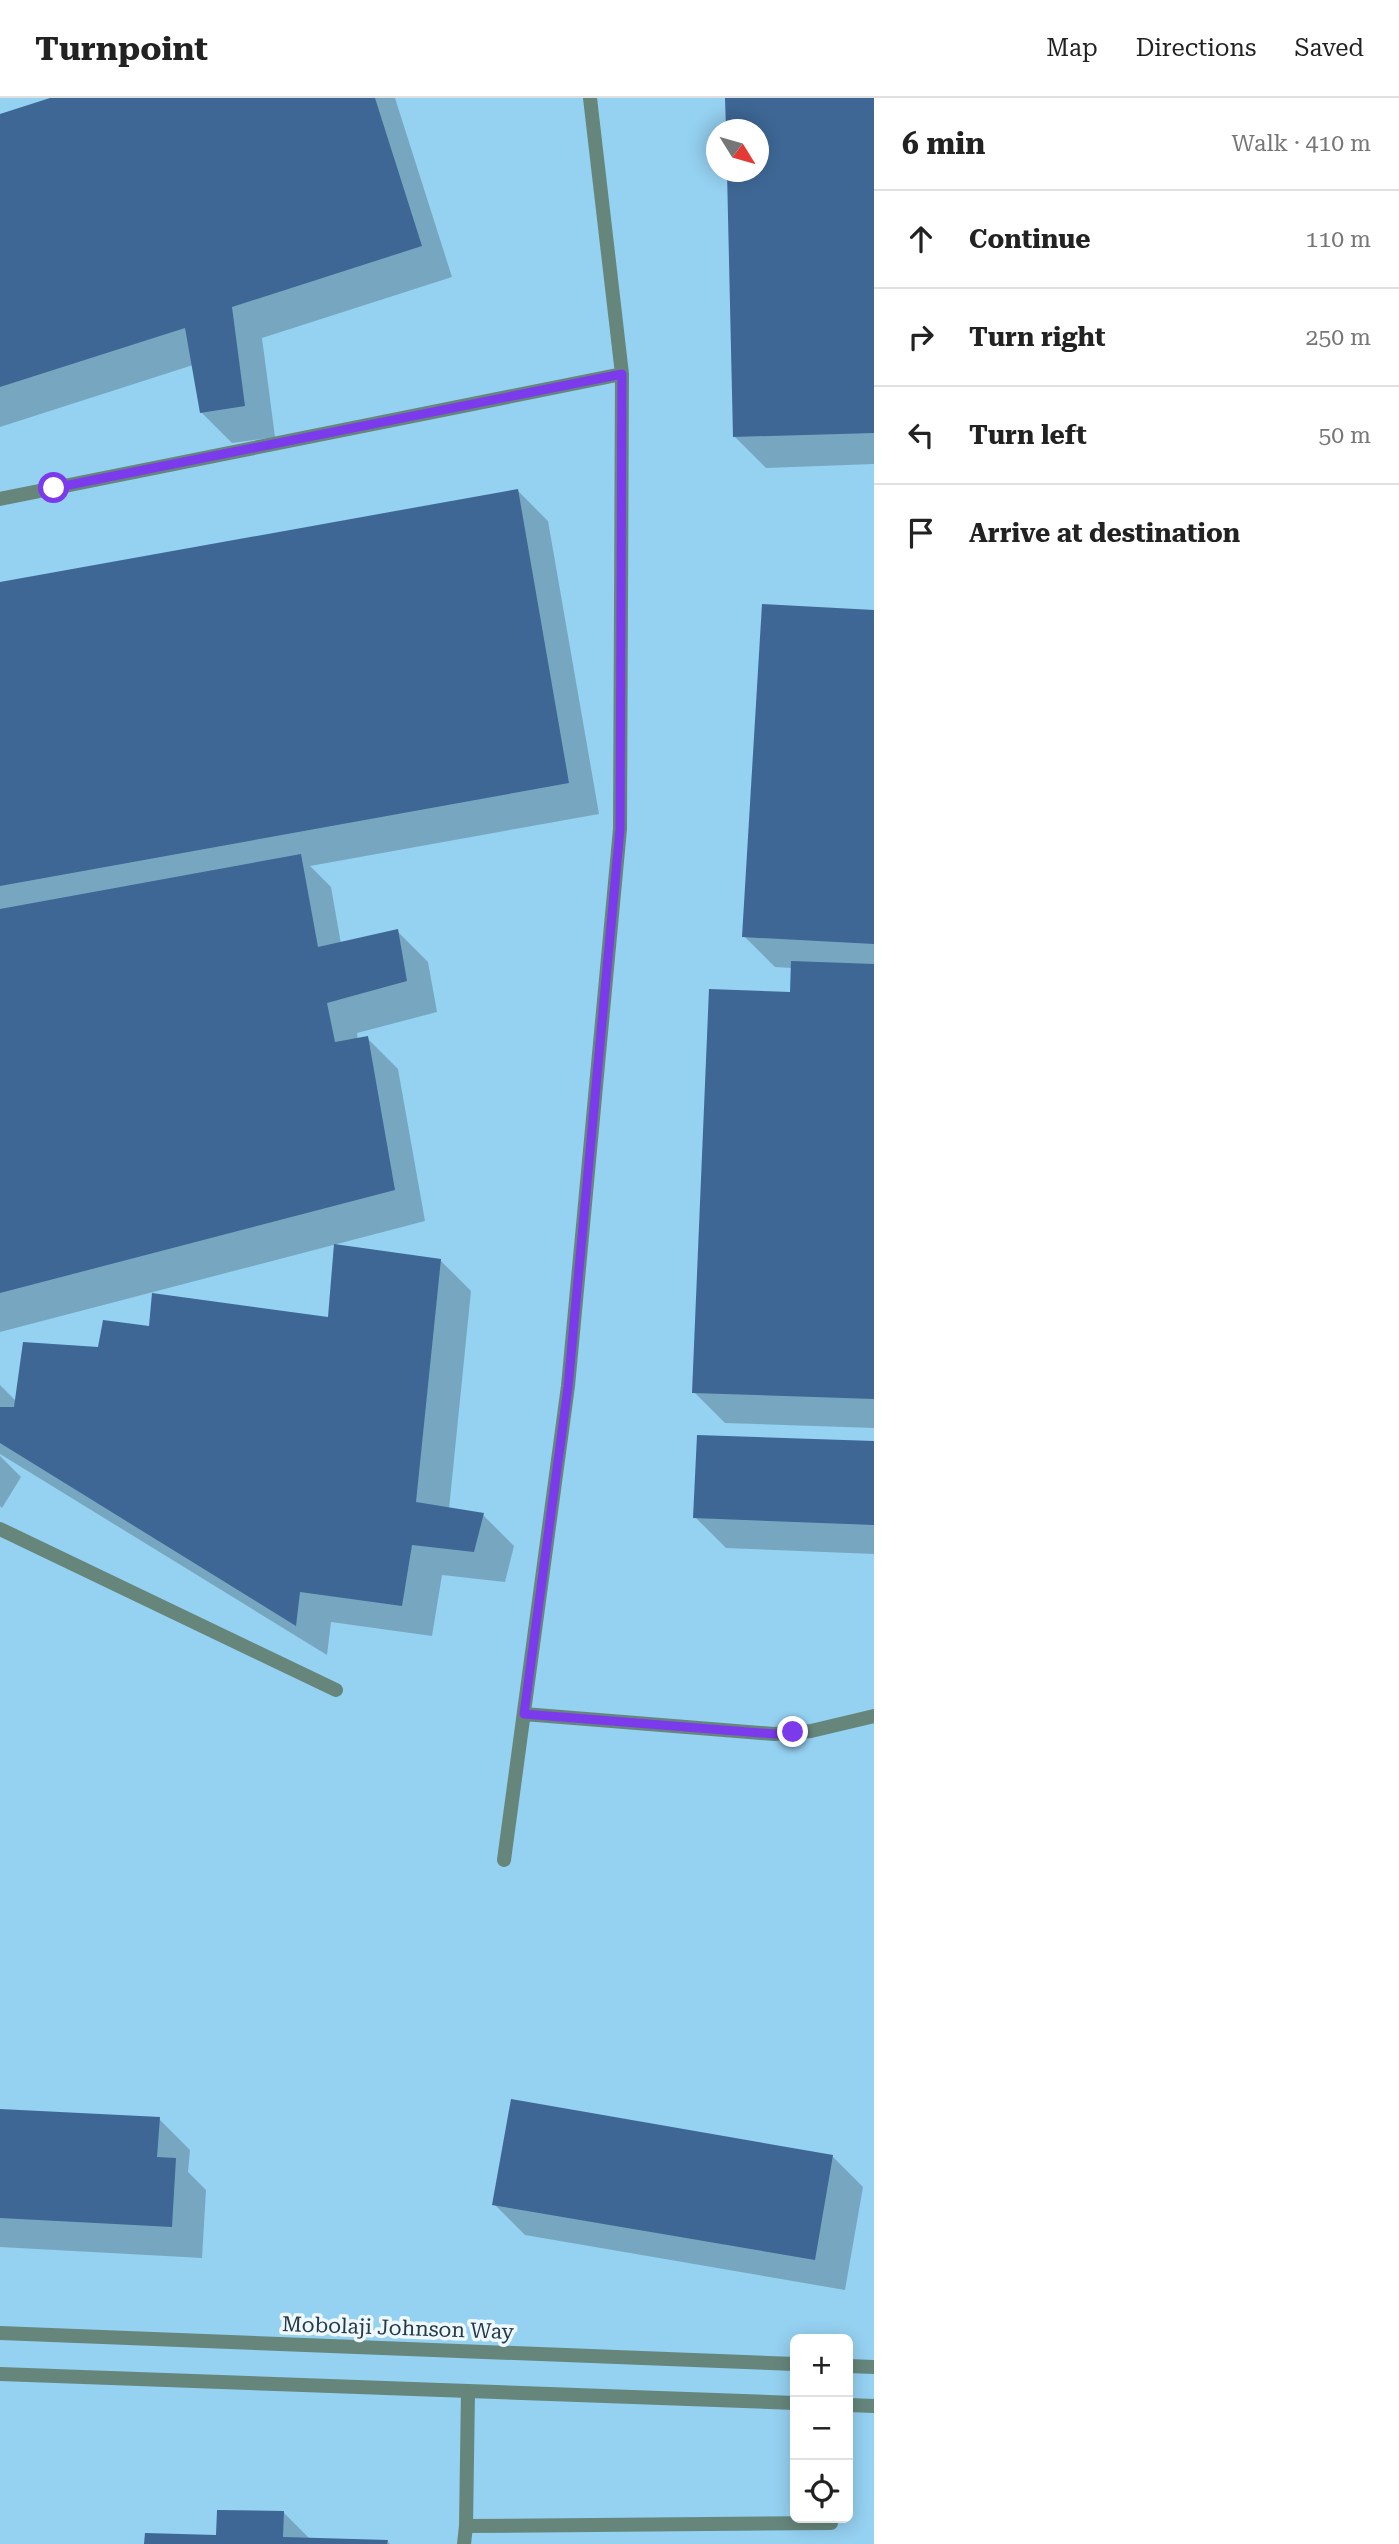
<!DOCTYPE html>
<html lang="en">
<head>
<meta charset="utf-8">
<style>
	body { margin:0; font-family:"Roboto Serif",serif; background:#f2f2f2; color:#222 }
	.controls { position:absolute; right:21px; bottom:21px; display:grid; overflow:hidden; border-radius:10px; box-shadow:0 4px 18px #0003 }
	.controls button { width:63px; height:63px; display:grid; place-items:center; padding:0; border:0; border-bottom:2px solid #e0e0e0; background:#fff; color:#222; font:35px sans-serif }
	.compass { position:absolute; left:706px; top:21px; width:63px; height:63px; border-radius:50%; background:#fff; box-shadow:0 4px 18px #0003; rotate:127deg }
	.stop { position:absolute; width:21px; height:21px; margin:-16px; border:5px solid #7c3aed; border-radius:50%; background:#fff }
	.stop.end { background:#7c3aed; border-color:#fff; box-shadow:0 2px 7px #0008 }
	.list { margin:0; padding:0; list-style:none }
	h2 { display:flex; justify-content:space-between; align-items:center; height:91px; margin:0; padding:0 28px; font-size:30px }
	h2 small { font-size:23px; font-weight:400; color:#767676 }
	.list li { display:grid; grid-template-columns:46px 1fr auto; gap:21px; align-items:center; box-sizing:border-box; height:98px; padding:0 28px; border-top:2px solid #e0e0e0 }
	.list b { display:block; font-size:26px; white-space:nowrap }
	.list em { font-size:23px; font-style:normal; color:#767676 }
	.icon { flex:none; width:38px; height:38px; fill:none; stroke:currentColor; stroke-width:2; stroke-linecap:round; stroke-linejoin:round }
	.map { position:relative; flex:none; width:874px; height:2446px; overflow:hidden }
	header { display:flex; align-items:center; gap:42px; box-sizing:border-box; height:98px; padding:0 35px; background:#fff; border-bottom:2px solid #e0e0e0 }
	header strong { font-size:33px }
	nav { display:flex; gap:38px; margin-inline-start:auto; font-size:24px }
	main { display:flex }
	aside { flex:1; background:#fff }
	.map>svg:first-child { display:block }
	.built { fill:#95d1f1; fill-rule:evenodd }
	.shadow { fill:#0003 }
	.building { fill:#3e6795 }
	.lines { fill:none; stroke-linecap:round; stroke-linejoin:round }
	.service { stroke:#66867c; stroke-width:14 }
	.tertiary { stroke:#66867c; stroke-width:14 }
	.route { stroke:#7c3aed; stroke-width:9 }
	.labels { text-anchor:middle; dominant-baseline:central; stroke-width:7; stroke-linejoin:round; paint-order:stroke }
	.street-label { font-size:21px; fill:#253a45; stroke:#eef8fe }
</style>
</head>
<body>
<header>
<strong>Turnpoint</strong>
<nav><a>Map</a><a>Directions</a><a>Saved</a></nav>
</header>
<main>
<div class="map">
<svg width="874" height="2446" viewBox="0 0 874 2446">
	<rect width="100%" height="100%" fill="#aadefb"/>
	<path class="built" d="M 0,0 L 874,0 L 874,2446 L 0,2446 ZM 716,32 L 758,32 L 758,74 L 716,74 ZM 795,2241 L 848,2241 L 848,2420 L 795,2420 Z"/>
	<path class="shadow" d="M 56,0 L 395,0 L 452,179 L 262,240 L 275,339 L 232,345 L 201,314 L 193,267 L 0,329 L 0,18 Z
		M 874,0 L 874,366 L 766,370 L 735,339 L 729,74 L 758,74 Z
		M 517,392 L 548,423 L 599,716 L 310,768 L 331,789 L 341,846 L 397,833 L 428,864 L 437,914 L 357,935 L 358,942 L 367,940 L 398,971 L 425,1123 L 0,1234 L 0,486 Z
		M 874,513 L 874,1330 L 725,1325 L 694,1294 L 791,896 L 792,870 L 775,869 L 744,838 Z
		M 440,1162 L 471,1193 L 449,1411 L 483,1417 L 514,1448 L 505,1484 L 442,1477 L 432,1538 L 331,1524 L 327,1557 L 0,1356 L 0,1287 L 17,1304 L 100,1251 L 151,1230 L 330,1221 Z
		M 874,1345 L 874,1456 L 726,1450 L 695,1419 Z
		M 0,1358 L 21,1379 L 2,1410 L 0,1408 Z
		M 0,2013 L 159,2021 L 190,2052 L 188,2074 L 206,2092 L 202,2160 L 0,2149 Z
		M 832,2058 L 863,2089 L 845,2192 L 525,2137 L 494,2106 Z
		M 284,2415 L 311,2442 L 387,2443 L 390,2446 L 146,2446 L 218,2439 Z"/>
	<path class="building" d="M 50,0 L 375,0 L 422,148 L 232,209 L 245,308 L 200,315 L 185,230 L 0,289 L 0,16 Z
		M 725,0 L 874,0 L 874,335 L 733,339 L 727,74 L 758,74 L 758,32 L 726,32 Z
		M 518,391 L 569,685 L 0,788 L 0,484 Z
		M 762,506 L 874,512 L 874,846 L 742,839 Z
		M 301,756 L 318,849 L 398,831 L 407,883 L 327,905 L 335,944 L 368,938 L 395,1092 L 0,1195 L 0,811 Z
		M 791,863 L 874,866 L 874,1301 L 692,1295 L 709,891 L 790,894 Z
		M 334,1146 L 441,1161 L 416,1404 L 484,1415 L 474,1454 L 412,1447 L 402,1508 L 300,1494 L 296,1528 L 0,1345 L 0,1309 L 14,1309 L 23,1244 L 98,1249 L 103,1222 L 149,1228 L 152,1195 L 328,1219 Z
		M 697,1337 L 874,1343 L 874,1427 L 693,1420 Z
		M 511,2001 L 833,2057 L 815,2162 L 492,2107 Z
		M 0,2011 L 160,2019 L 157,2059 L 176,2060 L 172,2129 L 0,2120 Z
		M 217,2412 L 284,2413 L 283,2439 L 388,2442 L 387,2446 L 144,2446 L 145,2435 L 216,2437 Z"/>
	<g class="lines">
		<path class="service" d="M 0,401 L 622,276
			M 0,1431 L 336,1592
			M 524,1616 L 774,1636 L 811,1633 L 874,1618
			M 504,1762 L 568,1288 L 620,731 L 622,276 L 590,0
			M 468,2293 L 466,2428 L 831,2425
			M 464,2446 L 466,2428"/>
		<path class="tertiary" d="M 0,2235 L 795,2266
			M 848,2268 L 874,2269
			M 0,2276 L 795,2305
			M 848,2307 L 874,2308"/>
	</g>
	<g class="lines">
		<path class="route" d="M 54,390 L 622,276 L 620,731 L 568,1289 L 524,1616 L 774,1636 L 793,1634"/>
	</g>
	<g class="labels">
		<g class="street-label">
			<text transform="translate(398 2230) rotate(2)">Mobolaji Johnson Way</text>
		</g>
	</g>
</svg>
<div class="controls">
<button>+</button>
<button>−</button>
<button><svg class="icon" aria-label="locate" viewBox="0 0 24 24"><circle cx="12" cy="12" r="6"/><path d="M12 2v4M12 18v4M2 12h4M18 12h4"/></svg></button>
</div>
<svg class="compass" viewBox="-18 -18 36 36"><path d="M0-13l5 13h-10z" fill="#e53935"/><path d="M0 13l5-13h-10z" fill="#767676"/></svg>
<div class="stop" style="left:54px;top:390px"></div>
<div class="stop end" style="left:793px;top:1634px"></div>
</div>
<aside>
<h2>6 min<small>Walk · 410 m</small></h2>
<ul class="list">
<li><svg class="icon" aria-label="ahead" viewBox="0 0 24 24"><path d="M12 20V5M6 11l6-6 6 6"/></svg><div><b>Continue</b></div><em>110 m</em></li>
<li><svg class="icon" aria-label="right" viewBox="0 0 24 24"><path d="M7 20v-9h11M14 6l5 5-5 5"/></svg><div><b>Turn right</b></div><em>250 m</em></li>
<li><svg class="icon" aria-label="left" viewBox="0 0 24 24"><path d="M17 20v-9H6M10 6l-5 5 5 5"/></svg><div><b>Turn left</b></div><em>50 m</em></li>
<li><svg class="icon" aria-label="arrive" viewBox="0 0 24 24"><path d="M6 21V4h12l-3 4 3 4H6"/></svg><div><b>Arrive at destination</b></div></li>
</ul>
</aside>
</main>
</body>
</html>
